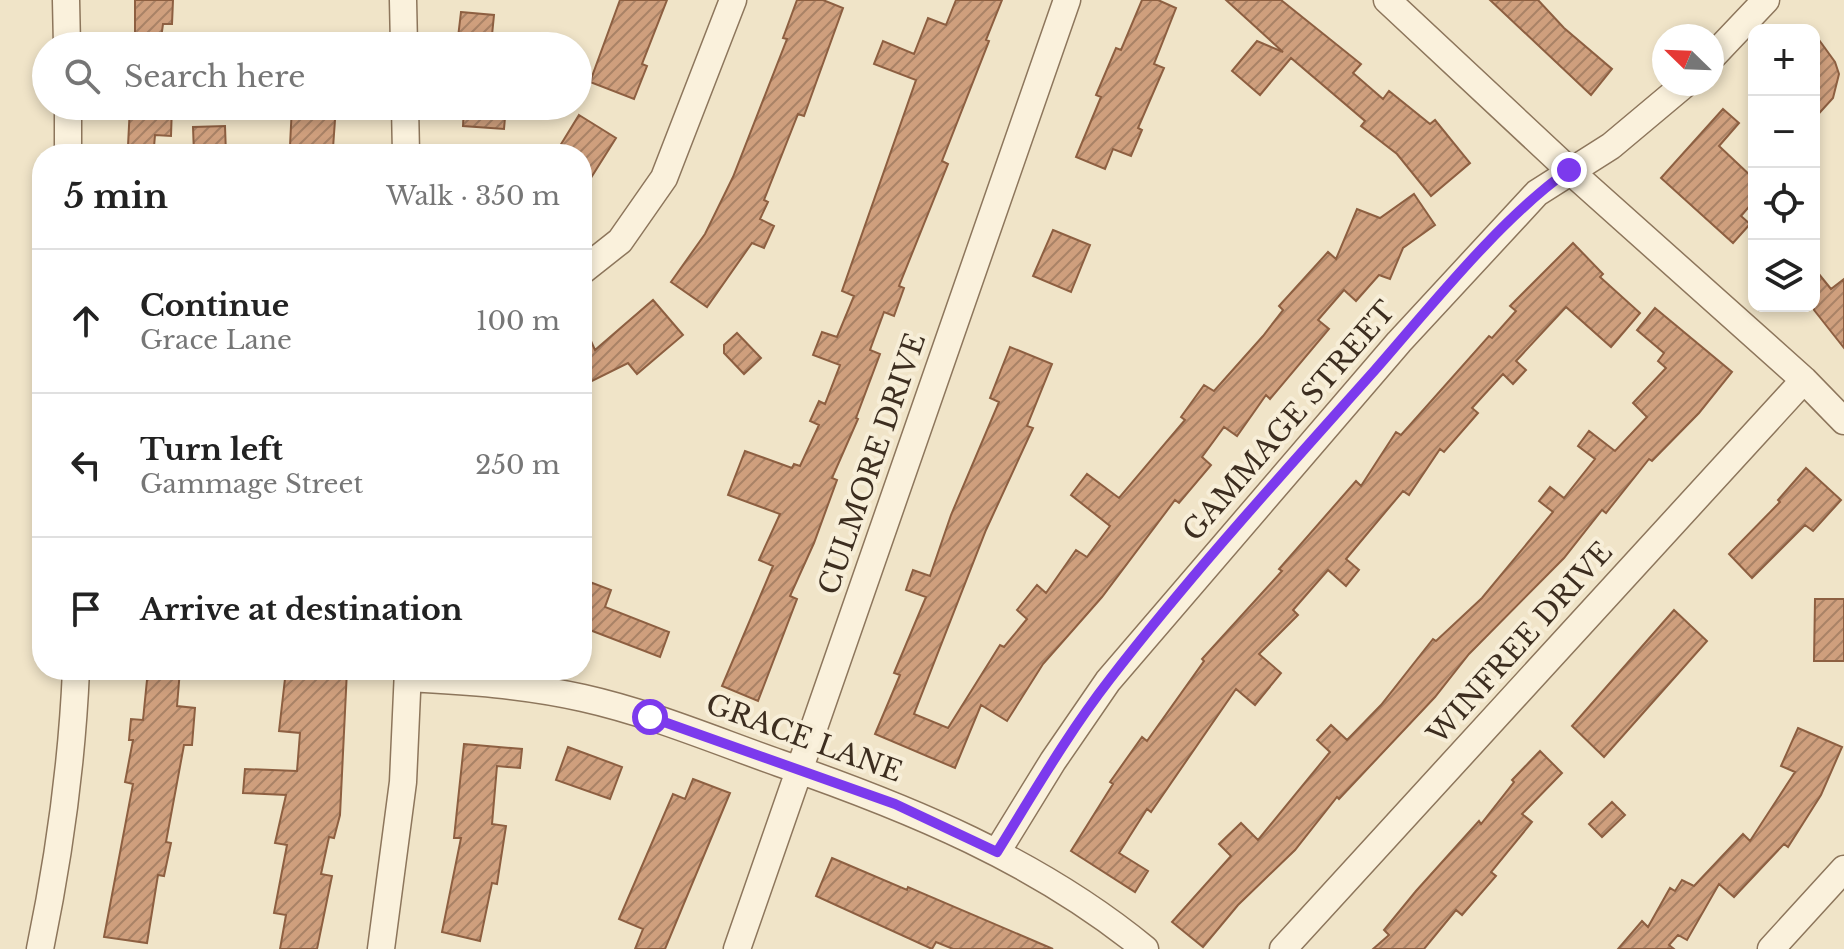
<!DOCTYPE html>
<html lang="en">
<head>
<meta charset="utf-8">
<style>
	body { margin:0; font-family:"Libre Baskerville",serif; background:#f2f2f2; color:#222 }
	.controls { position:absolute; right:24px; top:24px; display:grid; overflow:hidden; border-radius:16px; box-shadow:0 4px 12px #0003 }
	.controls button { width:72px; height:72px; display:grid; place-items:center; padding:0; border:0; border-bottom:2px solid #e0e0e0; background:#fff; color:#222; font:40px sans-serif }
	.compass { position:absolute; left:1652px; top:24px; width:72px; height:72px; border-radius:50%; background:#fff; box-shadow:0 4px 12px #0003; rotate:293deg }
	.stop { position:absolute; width:24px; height:24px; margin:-18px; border:6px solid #7c3aed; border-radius:50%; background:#fff }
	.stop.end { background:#7c3aed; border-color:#fff; box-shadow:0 2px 8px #0008 }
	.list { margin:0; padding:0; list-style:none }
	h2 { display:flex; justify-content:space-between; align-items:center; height:104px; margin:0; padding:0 32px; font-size:34px }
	h2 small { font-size:26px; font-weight:400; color:#767676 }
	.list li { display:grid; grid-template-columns:52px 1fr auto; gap:24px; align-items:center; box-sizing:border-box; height:144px; padding:0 32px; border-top:2px solid #e0e0e0 }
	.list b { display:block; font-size:30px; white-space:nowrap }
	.list p { margin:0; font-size:26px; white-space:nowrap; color:#767676 }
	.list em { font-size:26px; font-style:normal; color:#767676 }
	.icon { flex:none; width:44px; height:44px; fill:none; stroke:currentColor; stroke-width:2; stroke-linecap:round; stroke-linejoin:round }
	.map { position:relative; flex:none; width:1844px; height:949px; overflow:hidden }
	.search { position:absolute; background:#fff; box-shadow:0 4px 12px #0003; left:32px; top:32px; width:560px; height:88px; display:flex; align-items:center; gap:20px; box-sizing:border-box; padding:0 28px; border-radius:44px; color:#767676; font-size:30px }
	.panel { position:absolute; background:#fff; box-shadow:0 4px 12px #0003; left:32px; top:144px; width:560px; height:536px; border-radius:32px }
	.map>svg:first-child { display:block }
	.building { fill:url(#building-hatch); stroke:#8d5f41; stroke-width:2 }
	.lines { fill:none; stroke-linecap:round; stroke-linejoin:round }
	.minor-casing { stroke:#8d765c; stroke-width:29 }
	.minor { stroke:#faf1dc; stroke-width:26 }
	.route { stroke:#7c3aed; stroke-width:10 }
	.labels { text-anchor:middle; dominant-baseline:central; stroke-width:8; stroke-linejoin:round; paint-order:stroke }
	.street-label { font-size:28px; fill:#3d2e20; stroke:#f7eed8 }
</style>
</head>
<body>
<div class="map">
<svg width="1844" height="949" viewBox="0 0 1844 949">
	<defs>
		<pattern id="building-hatch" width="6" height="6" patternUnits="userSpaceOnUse" patternTransform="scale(2)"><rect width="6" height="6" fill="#cf9f7d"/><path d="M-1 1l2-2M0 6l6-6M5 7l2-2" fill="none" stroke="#a98266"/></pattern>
	</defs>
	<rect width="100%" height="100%" fill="#f0e4c8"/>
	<path class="building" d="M 135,0 L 173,0 L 172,24 L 163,24 L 160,46 L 135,46 Z
		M 620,0 L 667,0 L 642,64 L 647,66 L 634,99 L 590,82 Z
		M 797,0 L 823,0 L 843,8 L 804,116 L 798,114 L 764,200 L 768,202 L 760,219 L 774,226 L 764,248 L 752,243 L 707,307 L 671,282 L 705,234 L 733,177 L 787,39 L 783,38 Z
		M 956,0 L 1002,0 L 986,40 L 989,41 L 942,161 L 948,164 L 899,286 L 904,288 L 894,316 L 884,312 L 870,350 L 880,354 L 856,418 L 858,419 L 832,478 L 837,480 L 814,543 L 790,596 L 797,599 L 758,701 L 722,686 L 773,566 L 759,560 L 780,514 L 728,495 L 745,451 L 792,468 L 794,464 L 800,466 L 819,425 L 810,421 L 819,401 L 825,404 L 840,365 L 813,355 L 822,332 L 837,337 L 854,296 L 842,291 L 916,80 L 874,64 L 883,41 L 914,54 L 928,18 L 946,25 Z
		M 1142,0 L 1158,0 L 1176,8 L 1154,64 L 1164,68 L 1138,128 L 1142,130 L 1131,156 L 1113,149 L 1105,169 L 1076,157 L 1101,97 L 1096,95 L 1116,48 L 1121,50 Z
		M 1226,0 L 1281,0 L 1361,64 L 1353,73 L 1383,99 L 1389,91 L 1430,124 L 1435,120 L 1470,163 L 1431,196 L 1397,154 L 1361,126 L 1365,121 L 1291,58 L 1260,95 L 1232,71 L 1257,41 L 1283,52 Z
		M 1490,0 L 1538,0 L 1564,28 L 1612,69 L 1591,95 Z
		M 461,12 L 494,15 L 491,45 L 483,42 L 481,46 L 457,46 Z
		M 1814,33 L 1835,62 L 1839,74 L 1833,98 L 1814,119 Z
		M 130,106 L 172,106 L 171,136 L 155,135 L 154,147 L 128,146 Z
		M 292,106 L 336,106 L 333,148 L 290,146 Z
		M 464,106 L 506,106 L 504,129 L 463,126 Z
		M 1723,109 L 1739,123 L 1719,146 L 1754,179 L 1754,201 L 1741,216 L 1750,224 L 1733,243 L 1661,178 Z
		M 579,115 L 616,138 L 582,192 L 582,154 L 555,154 Z
		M 225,126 L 226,154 L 194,154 L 193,127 Z
		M 1414,194 L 1435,225 L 1403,248 L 1390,279 L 1379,275 L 1356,301 L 1344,290 L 1318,320 L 1329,329 L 1270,399 L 1266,395 L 1237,436 L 1224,427 L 1202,457 L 1211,465 L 1179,503 L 1175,500 L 1102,597 L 1043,664 L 1007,721 L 981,705 L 955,768 L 875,734 L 900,675 L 894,673 L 926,597 L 906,590 L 913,570 L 930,576 L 951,515 L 999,402 L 990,398 L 1010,347 L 1052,364 L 1027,426 L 1033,428 L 986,530 L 914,714 L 948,728 L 1000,645 L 1004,647 L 1027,619 L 1017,610 L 1037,585 L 1046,593 L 1076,550 L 1087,557 L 1110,526 L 1071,495 L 1087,474 L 1119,498 L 1185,420 L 1181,417 L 1204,385 L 1214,391 L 1263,336 L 1283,310 L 1279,306 L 1328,252 L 1336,259 L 1357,209 L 1380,218 Z
		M 1053,230 L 1090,245 L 1071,292 L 1033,276 Z
		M 1573,243 L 1603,274 L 1600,277 L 1640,313 L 1611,347 L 1566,307 L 1516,361 L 1526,370 L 1513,384 L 1503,374 L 1472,408 L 1478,413 L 1444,452 L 1440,449 L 1409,495 L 1403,491 L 1346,559 L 1359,570 L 1346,586 L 1328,570 L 1293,610 L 1298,615 L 1259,654 L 1281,673 L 1255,705 L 1236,689 L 1151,812 L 1147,809 L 1119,853 L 1148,871 L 1135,892 L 1071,851 L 1113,784 L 1110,782 L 1142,737 L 1147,741 L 1204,661 L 1202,659 L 1282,571 L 1279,569 L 1356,481 L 1361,486 L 1396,432 L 1401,435 L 1489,336 L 1492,338 L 1516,311 L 1510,306 Z
		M 1814,268 L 1831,289 L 1844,279 L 1844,348 L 1814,310 Z
		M 653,300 L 683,335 L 637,374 L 628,363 L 582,386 L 582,321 L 595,350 Z
		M 1655,308 L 1732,372 L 1699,413 L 1652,461 L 1649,459 L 1606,513 L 1602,510 L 1564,558 L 1469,654 L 1435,697 L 1339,799 L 1337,797 L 1295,850 L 1238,905 L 1203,947 L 1172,922 L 1231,856 L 1219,844 L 1241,823 L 1258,840 L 1330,752 L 1317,740 L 1331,725 L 1347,740 L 1381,705 L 1433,639 L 1436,641 L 1482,598 L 1553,512 L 1539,501 L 1550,487 L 1564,498 L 1595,459 L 1578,446 L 1589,431 L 1615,451 L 1647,417 L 1633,403 L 1666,368 L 1658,361 L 1664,353 L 1637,330 Z
		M 737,333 L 761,358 L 744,374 L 724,353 L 724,345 Z
		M 1806,468 L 1841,500 L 1813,531 L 1805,525 L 1752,578 L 1729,554 L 1780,502 L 1778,500 Z
		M 582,579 L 611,590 L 605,607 L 669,632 L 660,657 L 582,627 Z
		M 1815,599 L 1844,599 L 1844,661 L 1814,661 Z
		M 1674,610 L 1707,641 L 1604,757 L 1572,726 Z
		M 148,670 L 180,670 L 177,706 L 195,708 L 192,745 L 184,745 L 166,842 L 171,843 L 164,876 L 158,875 L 147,943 L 104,937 L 133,784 L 125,782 L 133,740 L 129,740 L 131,719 L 143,720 Z
		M 286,670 L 347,670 L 340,815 L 334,838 L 329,837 L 321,874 L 332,876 L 317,949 L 280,949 L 286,915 L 274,913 L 287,845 L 275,843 L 286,795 L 243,793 L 245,769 L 297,771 L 300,733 L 279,731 Z
		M 1798,728 L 1842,747 L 1821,795 L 1788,847 L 1784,844 L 1734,897 L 1719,884 L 1687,940 L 1678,935 L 1669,945 L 1674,949 L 1618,949 L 1642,921 L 1648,927 L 1670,888 L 1675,891 L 1682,880 L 1694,886 L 1743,834 L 1750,841 L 1795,772 L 1781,766 Z
		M 464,744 L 522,749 L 520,768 L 497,766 L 492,824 L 506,826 L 497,884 L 492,883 L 480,941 L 442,932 L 461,838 L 454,838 Z
		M 568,747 L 622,767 L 610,799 L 556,780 Z
		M 1540,751 L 1562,773 L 1522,814 L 1532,822 L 1491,872 L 1496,876 L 1462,915 L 1456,910 L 1424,949 L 1373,949 L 1389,935 L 1384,930 L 1416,891 L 1479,821 L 1481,824 L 1514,782 L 1512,780 Z
		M 693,779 L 730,793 L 665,949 L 635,949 L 643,929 L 619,919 L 673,794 L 685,799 Z
		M 1612,802 L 1625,815 L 1602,837 L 1589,824 Z
		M 832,858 L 907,890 L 908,887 L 1053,949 L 953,949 L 936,942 L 932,949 L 816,896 Z"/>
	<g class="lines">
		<g class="minor-casing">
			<path id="minor" d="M 66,0 L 67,46
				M 403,0 L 404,46
				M 1387,0 L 1569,170 L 1804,380 L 1844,421
				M 1712,57 L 1766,0
				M 68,106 L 68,154
				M 405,106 L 406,154
				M 582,271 L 620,241 L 664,178 L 733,0
				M 408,678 C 467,681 525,685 583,698 C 650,713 714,740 779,763 C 909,808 1038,861 1145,949
				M 997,852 L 1053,761 L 1108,681 L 1399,342 L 1537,193 L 1611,146 L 1685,84
				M 40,949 C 59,857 72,764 76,670
				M 381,949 L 403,782 L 408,670
				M 737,949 L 1067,0
				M 1283,949 L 1804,380
				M 1771,949 L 1844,869"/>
		</g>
		<use href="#minor" class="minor"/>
	</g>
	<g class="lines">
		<path class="route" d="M 650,717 L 895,804 L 997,852 C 1033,794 1068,733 1110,679 C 1193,572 1285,471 1375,370 C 1431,306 1501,218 1569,170"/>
	</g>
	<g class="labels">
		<g class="street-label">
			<text transform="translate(1289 421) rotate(-49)">GAMMAGE STREET</text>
			<text transform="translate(872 464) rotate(-71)">CULMORE DRIVE</text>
			<text transform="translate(1520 643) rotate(-48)">WINFREE DRIVE</text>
			<text transform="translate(804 738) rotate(20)">GRACE LANE</text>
		</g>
	</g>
</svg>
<div class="controls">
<button>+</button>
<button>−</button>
<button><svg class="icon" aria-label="locate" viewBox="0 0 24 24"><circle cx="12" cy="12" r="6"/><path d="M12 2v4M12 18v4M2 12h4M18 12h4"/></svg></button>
<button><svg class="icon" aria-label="layers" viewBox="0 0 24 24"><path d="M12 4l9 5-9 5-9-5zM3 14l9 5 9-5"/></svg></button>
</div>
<svg class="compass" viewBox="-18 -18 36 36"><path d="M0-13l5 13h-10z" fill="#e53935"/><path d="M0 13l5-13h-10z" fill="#767676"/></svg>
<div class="stop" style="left:650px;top:717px"></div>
<div class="stop end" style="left:1569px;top:170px"></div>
<div class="search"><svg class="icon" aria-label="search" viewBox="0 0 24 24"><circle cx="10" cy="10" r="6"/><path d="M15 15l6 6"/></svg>Search here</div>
<section class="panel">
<h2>5 min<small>Walk · 350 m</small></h2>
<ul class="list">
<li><svg class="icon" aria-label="ahead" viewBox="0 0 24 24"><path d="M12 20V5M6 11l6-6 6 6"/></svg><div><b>Continue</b><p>Grace Lane</p></div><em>100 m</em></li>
<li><svg class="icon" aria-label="left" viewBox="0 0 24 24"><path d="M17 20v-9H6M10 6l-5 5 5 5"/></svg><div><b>Turn left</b><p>Gammage Street</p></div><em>250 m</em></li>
<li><svg class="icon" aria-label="arrive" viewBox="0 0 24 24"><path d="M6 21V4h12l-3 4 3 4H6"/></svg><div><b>Arrive at destination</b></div></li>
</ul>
</section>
</div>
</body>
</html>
